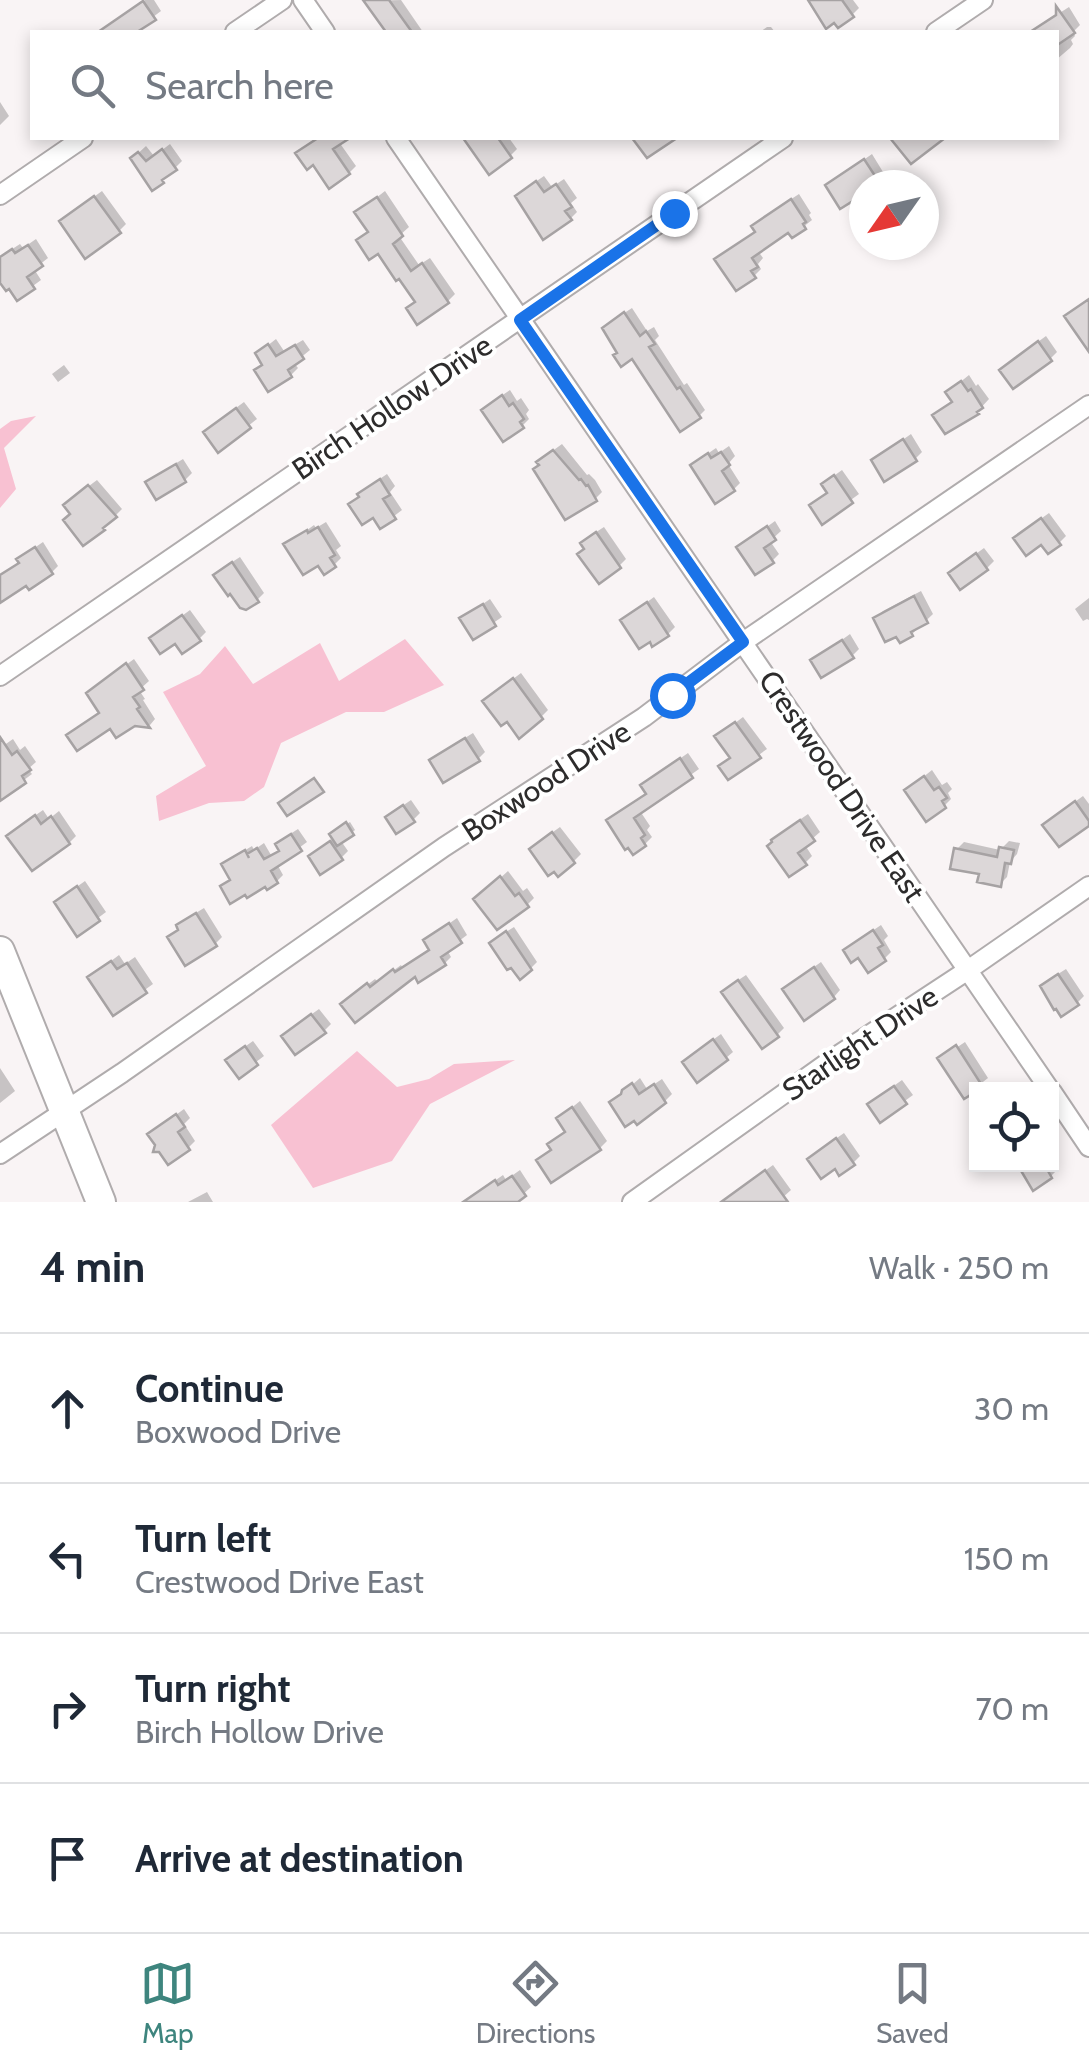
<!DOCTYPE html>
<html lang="en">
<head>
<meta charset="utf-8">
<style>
	body { margin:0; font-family:Cabin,sans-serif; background:#f2f2f3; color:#1f2937 }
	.controls { position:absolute; right:30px; bottom:30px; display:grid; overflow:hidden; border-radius:0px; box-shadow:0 5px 15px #0003 }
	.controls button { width:90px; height:90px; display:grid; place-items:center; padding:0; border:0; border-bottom:2px solid #e0e1e3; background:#fff; color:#1f2937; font:50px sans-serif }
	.compass { position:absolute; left:849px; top:170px; width:90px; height:90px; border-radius:50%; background:#fff; box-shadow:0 5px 15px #0003; rotate:236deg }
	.stop { position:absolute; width:30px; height:30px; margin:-22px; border:8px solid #1a73e8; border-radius:50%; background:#fff }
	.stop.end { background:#1a73e8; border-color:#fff; box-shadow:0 2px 10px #0008 }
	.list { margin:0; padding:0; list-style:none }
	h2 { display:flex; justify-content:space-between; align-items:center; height:130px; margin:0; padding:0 40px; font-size:42px }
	h2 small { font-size:32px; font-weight:400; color:#747a83 }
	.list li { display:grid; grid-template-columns:65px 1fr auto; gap:30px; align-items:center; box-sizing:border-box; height:150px; padding:0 40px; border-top:2px solid #e0e1e3 }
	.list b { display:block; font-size:38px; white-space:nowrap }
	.list p { margin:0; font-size:32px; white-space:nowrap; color:#747a83 }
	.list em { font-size:32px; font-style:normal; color:#747a83 }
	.icon { flex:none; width:55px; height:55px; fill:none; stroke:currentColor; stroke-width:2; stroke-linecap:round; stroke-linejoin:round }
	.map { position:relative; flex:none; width:1089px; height:1202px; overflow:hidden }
	.search { position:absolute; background:#fff; box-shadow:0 5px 15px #0003; left:30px; right:30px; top:30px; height:110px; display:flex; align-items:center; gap:25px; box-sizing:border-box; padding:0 35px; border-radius:0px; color:#747a83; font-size:38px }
	.sheet { height:730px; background:#fff }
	nav { display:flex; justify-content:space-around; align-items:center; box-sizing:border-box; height:140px; border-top:2px solid #e0e1e3; background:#fff; font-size:28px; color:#747a83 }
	nav a { display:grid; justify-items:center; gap:5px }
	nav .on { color:#3e857e }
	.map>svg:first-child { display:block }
	.green { fill:#f8c1d2 }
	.shadow { fill:#0003 }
	.building { fill:#dcd7d8; stroke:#a6a2a3; stroke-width:2.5 }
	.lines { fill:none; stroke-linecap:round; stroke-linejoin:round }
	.minor-casing { stroke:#b0acad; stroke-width:22 }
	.secondary-casing { stroke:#b0acad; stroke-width:32 }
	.minor { stroke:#fff; stroke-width:18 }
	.secondary { stroke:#fff; stroke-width:28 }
	.route { stroke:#1a73e8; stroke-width:12 }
	.labels { text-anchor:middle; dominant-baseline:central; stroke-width:8; stroke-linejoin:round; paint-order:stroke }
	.street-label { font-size:30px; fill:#2d2c2c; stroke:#fff }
</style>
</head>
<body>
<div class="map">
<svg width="1089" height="1202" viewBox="0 0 1089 1202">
	<rect width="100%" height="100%" fill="#f9f4f5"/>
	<path class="green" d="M 36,416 L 4,448 L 16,489 L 0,508 L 0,429 L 11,421 Z
		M 405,639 L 444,685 L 384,712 L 346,712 L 281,743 L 264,787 L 244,801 L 209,803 L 159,821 L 156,796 L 206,766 L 163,692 L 200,674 L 225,646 L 253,684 L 320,643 L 339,681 Z
		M 357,1051 L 397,1087 L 429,1079 L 454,1064 L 515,1060 L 430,1104 L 392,1161 L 313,1188 L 271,1125 Z"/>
	<path class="shadow" d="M 145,0 L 154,0 L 161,11 L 133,32 L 114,32 L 110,27 Z
		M 401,0 L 423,32 L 389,32 L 367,1 Z
		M 813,0 L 853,0 L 859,8 L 852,15 Z
		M 1069,7 L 1080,25 L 1073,32 L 1075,36 L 1071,40 L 1073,44 L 1070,48 L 1056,60 L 1056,32 L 1030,32 Z
		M 767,27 L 771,27 L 775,32 L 760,32 Z
		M 0,102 L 9,116 L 0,125 Z
		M 318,138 L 344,138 L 339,142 L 356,166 L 349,173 L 314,162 L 306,146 Z
		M 468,138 L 509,138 L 517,149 L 510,156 Z
		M 170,144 L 182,161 L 162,181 L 133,158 L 146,146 L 154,156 Z
		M 872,154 L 891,185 L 864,185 L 864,191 L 828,185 Z
		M 544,176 L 552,187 L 564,179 L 577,198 L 571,203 L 577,212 L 570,219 L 525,189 Z
		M 102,191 L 126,224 L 119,231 L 69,215 Z
		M 385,191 L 409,227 L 399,236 L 419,265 L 430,258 L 455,294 L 448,301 L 417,301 L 379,250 L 359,240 L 370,230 L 358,212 Z
		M 799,194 L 811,213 L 809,215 L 812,220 L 793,235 L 789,230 L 758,251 L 763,258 L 758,264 L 761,269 L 754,276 L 724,253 L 757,231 L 754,226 L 761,219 Z
		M 36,239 L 48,258 L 34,269 L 41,280 L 18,297 L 0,278 L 0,257 L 20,244 L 23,248 Z
		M 632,308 L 647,331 L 654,327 L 659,336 L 655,340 L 684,385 L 687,383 L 705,410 L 699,416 L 633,356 L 619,352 L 612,321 Z
		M 1046,336 L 1057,352 L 1050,359 L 1009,363 Z
		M 276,339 L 284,351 L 303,340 L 310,350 L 294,363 L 298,368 L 291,375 L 264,363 L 258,353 Z
		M 64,365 L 70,373 L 58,382 L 52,374 Z
		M 969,375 L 976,386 L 978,384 L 989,399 L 977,412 L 946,431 L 935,415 L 954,400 L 948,392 Z
		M 510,390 L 517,401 L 521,398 L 529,410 L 526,414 L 529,419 L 522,426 L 491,403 Z
		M 244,402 L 257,419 L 219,449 L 213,425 Z
		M 911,434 L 922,452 L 915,459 L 874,460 Z
		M 562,444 L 587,475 L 589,474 L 595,480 L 602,492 L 595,499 L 547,455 Z
		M 729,446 L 735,456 L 728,464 L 740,483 L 733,490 L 700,459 L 716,448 L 719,453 Z
		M 183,459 L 192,473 L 185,480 L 148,483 L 155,476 Z
		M 842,470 L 859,494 L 822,521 L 831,478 Z
		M 387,474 L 395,486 L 390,492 L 402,510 L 381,526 L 374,514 L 351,504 L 368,487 Z
		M 97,480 L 122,509 L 103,528 L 73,514 L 73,498 Z
		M 1049,513 L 1066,536 L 1059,543 L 1041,541 L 1024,531 Z
		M 775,521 L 781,531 L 770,541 L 779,554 L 772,561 L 739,547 Z
		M 326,522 L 341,546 L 336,550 L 341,558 L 334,565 L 319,562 L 287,545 L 314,525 L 316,528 Z
		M 604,527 L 626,559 L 619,566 L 586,548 L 590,536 Z
		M 43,542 L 58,566 L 51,573 L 27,582 L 0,600 L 0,575 L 21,561 L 27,553 Z
		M 984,548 L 994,561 L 987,568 L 958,567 Z
		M 240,557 L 264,593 L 257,600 L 223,568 Z
		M 921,591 L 933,614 L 912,634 L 876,618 L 883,611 Z
		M 654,597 L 675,627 L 668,634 L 623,620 Z
		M 1089,598 L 1089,620 L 1087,619 L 1083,621 L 1075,609 Z
		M 490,599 L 502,617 L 474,636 L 463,618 Z
		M 190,610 L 206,632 L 199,639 L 152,638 Z
		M 850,634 L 859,649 L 852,656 L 813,661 Z
		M 134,659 L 149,681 L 139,690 L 145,699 L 143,700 L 155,719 L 150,725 L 134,723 L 111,726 L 102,712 L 96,687 Z
		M 521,673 L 548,710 L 541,717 L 493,694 Z
		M 743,717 L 767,749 L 728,777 L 721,766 L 732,757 L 718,736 Z
		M 473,733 L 485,752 L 478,759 L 432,761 L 439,754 Z
		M 13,739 L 20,750 L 25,746 L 36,762 L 28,769 L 32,774 L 0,798 L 0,748 Z
		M 688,753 L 699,769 L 640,811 L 650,826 L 647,830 L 652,837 L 645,844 L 616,814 L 648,792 L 651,779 Z
		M 932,770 L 942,785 L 947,782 L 952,789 L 948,793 L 951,799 L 944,806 L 907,790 Z
		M 1083,796 L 1089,804 L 1089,823 L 1053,818 Z
		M 411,800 L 420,813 L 413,820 L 395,811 Z
		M 43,810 L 49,819 L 59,811 L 76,836 L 69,843 L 16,829 Z
		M 808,814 L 820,832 L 805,845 L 812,856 L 805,863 L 781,833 Z
		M 350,822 L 355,830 L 341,841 L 348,851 L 341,858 L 311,856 L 334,838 L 334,831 Z
		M 560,827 L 581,854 L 574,861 L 539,842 Z
		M 298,829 L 307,842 L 277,864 L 283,875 L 277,881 L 268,886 L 223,886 L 232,878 L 231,859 L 252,846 L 254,850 L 264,843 L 271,855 L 281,849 L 284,838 Z
		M 1009,841 L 1020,843 L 1017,854 L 1010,862 L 1007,877 L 1000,884 L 982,873 L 957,849 L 964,842 L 1000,850 Z
		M 508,871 L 523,891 L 527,888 L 534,898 L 527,905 L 477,899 Z
		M 85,881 L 106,912 L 78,933 L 64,896 Z
		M 204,908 L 222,937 L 215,944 L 170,937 L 180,928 L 179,926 L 186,919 Z
		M 457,918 L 467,935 L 447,950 L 451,957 L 445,963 L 350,998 L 375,979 L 378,982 L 401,965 L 402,967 L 431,949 L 426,940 Z
		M 881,925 L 888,936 L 884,940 L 891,952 L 884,959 L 853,944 Z
		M 514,927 L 537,962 L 531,968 L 498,937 Z
		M 119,955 L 125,964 L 135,957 L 153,984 L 114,1012 L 90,977 Z
		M 821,962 L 840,990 L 833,998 L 793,982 Z
		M 1066,969 L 1084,996 L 1077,1003 L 1050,979 Z
		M 746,975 L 784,1028 L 777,1035 L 731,985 Z
		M 319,1009 L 331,1024 L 324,1031 L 291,1029 Z
		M 721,1034 L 733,1052 L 726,1058 L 692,1055 Z
		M 253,1041 L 264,1056 L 239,1075 L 236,1053 Z
		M 965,1042 L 988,1078 L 965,1096 L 944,1056 Z
		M 0,1068 L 15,1091 L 0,1103 Z
		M 640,1078 L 647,1089 L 662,1079 L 672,1094 L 665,1101 L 624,1092 Z
		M 902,1080 L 913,1095 L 880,1119 L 877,1098 Z
		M 580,1101 L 607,1141 L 600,1148 L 553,1149 L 568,1131 L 559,1118 Z
		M 184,1109 L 190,1118 L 184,1124 L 195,1141 L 188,1148 L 158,1144 L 150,1134 Z
		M 844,1133 L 860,1156 L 853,1163 L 817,1152 Z
		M 1052,1159 L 1058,1169 L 1051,1176 L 1020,1164 L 1052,1164 Z
		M 773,1165 L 791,1190 L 781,1199 L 741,1188 Z
		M 520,1170 L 531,1187 L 520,1197 L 521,1200 L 519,1202 L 485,1202 L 486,1187 L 503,1175 L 506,1180 Z
		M 207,1192 L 213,1202 L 188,1202 Z"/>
	<path class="building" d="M 363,0 L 389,0 L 412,32 L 386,32 Z
		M 808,0 L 842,0 L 854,17 L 838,28 L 834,23 L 826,29 Z
		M 143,1 L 156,20 L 137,32 L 98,32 Z
		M 1056,6 L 1075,33 L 1056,46 L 1056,32 L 1030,32 L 1056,15 Z
		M 318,138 L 350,138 L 333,149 L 350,174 L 329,189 L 313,165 L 307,170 L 295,153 Z
		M 463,138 L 498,138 L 512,158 L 489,175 Z
		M 632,138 L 677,138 L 647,158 Z
		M 890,138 L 945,138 L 911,164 Z
		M 162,149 L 177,170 L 162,180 L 164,183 L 152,191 L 130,158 L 138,152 L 146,161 Z
		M 864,159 L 881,185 L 864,185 L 864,194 L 840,209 L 825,185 Z
		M 536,181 L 544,192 L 556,184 L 572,207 L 565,211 L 572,220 L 543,240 L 515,196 Z
		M 94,196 L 121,233 L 85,259 L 59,221 Z
		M 377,197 L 403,236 L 393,244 L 411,271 L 422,263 L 449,303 L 417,325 L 406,308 L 415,302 L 399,279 L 396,281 L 378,254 L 369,260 L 356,240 L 368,232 L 354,212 Z
		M 791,199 L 806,222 L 803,224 L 806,229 L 792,238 L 788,233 L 752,258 L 758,267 L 751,271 L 756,278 L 736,291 L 714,259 L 755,232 L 751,226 Z
		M 28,245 L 43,266 L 27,277 L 35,289 L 17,301 L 9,289 L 6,291 L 0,283 L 0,257 L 12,249 L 15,253 Z
		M 1089,299 L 1089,352 L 1064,316 Z
		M 624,312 L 640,336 L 646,331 L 655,344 L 649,347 L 677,389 L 680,387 L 701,418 L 680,432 L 632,359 L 621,367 L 613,355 L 617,353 L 602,328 Z
		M 1038,341 L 1052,361 L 1013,389 L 999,370 Z
		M 268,344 L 276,356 L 295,345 L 304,359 L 288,370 L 292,377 L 268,392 L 254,370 L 262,365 L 255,353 Z
		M 961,381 L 968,391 L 971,389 L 983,408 L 977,412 L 979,414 L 945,434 L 932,415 L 952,402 L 945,392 Z
		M 502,395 L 509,406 L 513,403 L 524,419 L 520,422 L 524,428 L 503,442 L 481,410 Z
		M 236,408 L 251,428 L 218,453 L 203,432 Z
		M 903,439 L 917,461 L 884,482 L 871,460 Z
		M 553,450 L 579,480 L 581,479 L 586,486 L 588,485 L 597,501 L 565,520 L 533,469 L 539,465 L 536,462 Z
		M 721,452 L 730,465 L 722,471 L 735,491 L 715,504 L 690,465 L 708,453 L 711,458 Z
		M 176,464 L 186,482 L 156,500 L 145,482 Z
		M 834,475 L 853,503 L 822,525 L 809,505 L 827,493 L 821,484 Z
		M 380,479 L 390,495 L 383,499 L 396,519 L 380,529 L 373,518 L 362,525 L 348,504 L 359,497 L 357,494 Z
		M 88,485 L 117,517 L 103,528 L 105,530 L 83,546 L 63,520 L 70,514 L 63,505 Z
		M 1041,518 L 1061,545 L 1048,554 L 1041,545 L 1026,556 L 1013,538 Z
		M 767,526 L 776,540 L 764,548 L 774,563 L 755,575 L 736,547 Z
		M 318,527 L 335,555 L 330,558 L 336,567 L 324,575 L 318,566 L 303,575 L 283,544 L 307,530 L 308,533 Z
		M 596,532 L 621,568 L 599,584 L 577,554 L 584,549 L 580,543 Z
		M 35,547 L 53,574 L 29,590 L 26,586 L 0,603 L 0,575 L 19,563 L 16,559 Z
		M 976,553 L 988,570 L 960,590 L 948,573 Z
		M 232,562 L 259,602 L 246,610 L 240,608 L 230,594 L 228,596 L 213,575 Z
		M 914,596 L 928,623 L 911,632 L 913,636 L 900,643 L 896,637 L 885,642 L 873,618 Z
		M 647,602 L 669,636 L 652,647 L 650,642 L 639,649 L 620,620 Z
		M 483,604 L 496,626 L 473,640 L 459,618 Z
		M 182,615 L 201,641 L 182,654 L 175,644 L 160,654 L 149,638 Z
		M 842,640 L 854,658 L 821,678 L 810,660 Z
		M 126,663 L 144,690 L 133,697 L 140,707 L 137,709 L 150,728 L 135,726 L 116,738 L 110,729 L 77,751 L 66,735 L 99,713 L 86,693 Z
		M 513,678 L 543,719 L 519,739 L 507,722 L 501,726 L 482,701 Z
		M 735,722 L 761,758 L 728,780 L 718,766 L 730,758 L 714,736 Z
		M 0,737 L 12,755 L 17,751 L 31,770 L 22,776 L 26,783 L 0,801 Z
		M 465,738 L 480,761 L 443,783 L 429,760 Z
		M 680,758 L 693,778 L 634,818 L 645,835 L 641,838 L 646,846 L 633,855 L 628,848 L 625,850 L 606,820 L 646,794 L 640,785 Z
		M 924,776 L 934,790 L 939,787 L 947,798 L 942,801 L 946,808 L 926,822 L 904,790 Z
		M 314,778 L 324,792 L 287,816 L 278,803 Z
		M 1075,801 L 1089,821 L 1089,826 L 1059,847 L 1042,825 Z
		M 403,805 L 415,822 L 396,834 L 385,817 Z
		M 35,815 L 41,824 L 51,816 L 70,844 L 32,871 L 6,836 Z
		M 800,820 L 815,841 L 798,853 L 807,865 L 789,877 L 767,846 L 772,842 L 771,840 Z
		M 346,822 L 354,835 L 337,846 L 329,834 Z
		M 552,832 L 575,863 L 558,877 L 554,872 L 548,876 L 529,849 Z
		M 291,834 L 302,851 L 271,871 L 278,883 L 267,890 L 265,887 L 247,898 L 245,895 L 230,904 L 220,886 L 230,880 L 221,864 L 245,850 L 249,858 L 247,854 L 257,848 L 264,859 L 279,851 L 275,844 Z
		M 330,841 L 343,860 L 320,875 L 308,856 Z
		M 999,847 L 1014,850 L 1011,864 L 1005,863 L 1001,887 L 977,882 L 979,874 L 950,869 L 954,848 L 997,857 Z
		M 500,876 L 515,896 L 519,893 L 529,907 L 497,930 L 473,899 Z
		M 77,886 L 100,921 L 77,937 L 54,902 Z
		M 196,913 L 217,946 L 185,966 L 167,937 L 178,930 L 176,925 Z
		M 449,923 L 462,943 L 441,957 L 446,965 L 418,983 L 415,977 L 355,1023 L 340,1004 L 367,983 L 370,987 L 393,969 L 395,972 L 429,950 L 423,940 Z
		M 873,930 L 883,945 L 878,948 L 886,961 L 868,973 L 858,958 L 851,963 L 843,950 Z
		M 506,931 L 532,970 L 520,980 L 511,968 L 507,970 L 489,943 Z
		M 111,961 L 117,969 L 127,963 L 147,993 L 113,1016 L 87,977 Z
		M 814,967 L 835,999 L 804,1021 L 782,989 Z
		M 1058,974 L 1079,1005 L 1061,1017 L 1056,1009 L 1054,1010 L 1040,986 Z
		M 738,980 L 779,1037 L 762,1049 L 721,992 Z
		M 311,1014 L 326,1033 L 295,1055 L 281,1036 Z
		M 713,1039 L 728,1060 L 697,1083 L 682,1062 Z
		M 956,1045 L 983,1087 L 964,1099 L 937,1058 Z
		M 245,1046 L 258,1065 L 239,1079 L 225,1060 Z
		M 632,1083 L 639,1094 L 654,1084 L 666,1103 L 637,1125 L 634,1121 L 625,1127 L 609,1102 L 621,1094 L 622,1090 Z
		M 894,1086 L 907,1104 L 880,1123 L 867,1104 Z
		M 572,1107 L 601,1150 L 551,1183 L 536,1160 L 551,1150 L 547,1144 L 565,1132 L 556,1118 Z
		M 176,1114 L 185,1127 L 178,1132 L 190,1150 L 168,1165 L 159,1152 L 153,1152 L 155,1145 L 147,1134 Z
		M 836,1138 L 855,1165 L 839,1176 L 835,1169 L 821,1179 L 807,1159 Z
		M 1017,1164 L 1044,1164 L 1052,1178 L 1033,1191 Z
		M 765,1170 L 788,1202 L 721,1202 Z
		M 512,1176 L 526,1196 L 518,1202 L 463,1202 L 495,1180 L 498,1185 Z"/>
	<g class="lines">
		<g class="minor-casing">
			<path id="minor" d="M 303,0 L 325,32
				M 235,32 L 282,0
				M 936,32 L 983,0
				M 396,138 L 1050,1090
				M 0,195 L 83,138
				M 0,676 L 783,138
				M 1052,1092 L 1089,1147
				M 0,1154 L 122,1073 L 444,847 L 644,717 L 743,642 L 1089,405
				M 632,1202 L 834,1058 L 968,970 L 1089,886"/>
		</g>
		<g class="secondary-casing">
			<path id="secondary" d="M 0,951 L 101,1202"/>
		</g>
		<use href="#minor" class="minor"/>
		<use href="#secondary" class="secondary"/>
	</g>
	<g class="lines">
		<path class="route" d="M 672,695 L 743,642 L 520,320 L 674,213"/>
	</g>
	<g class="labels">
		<g class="street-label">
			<text transform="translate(392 407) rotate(-34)">Birch Hollow Drive</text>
			<text transform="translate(546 781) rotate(-33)">Boxwood Drive</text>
			<text transform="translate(842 786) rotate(56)">Crestwood Drive East</text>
			<text transform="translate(860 1043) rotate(-34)">Starlight Drive</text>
		</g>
	</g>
</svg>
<div class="controls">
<button><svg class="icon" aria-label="locate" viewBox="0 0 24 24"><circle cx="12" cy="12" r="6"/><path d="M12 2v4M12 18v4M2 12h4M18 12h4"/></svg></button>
</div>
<svg class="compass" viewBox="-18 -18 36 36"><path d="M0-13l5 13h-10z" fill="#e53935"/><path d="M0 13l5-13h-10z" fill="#747a83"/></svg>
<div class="stop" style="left:672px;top:695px"></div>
<div class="stop end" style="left:674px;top:213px"></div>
<div class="search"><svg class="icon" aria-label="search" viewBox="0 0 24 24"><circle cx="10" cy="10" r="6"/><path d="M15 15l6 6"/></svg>Search here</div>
</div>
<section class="sheet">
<h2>4 min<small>Walk · 250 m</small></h2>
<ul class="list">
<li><svg class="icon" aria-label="ahead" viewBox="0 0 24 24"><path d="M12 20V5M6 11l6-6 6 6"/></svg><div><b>Continue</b><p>Boxwood Drive</p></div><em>30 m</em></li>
<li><svg class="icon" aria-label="left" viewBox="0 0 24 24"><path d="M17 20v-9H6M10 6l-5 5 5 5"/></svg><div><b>Turn left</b><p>Crestwood Drive East</p></div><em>150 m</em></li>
<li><svg class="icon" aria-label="right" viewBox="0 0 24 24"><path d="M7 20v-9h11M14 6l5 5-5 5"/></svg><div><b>Turn right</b><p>Birch Hollow Drive</p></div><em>70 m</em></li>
<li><svg class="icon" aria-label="arrive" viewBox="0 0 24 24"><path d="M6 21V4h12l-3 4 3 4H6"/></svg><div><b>Arrive at destination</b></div></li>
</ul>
</section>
<nav>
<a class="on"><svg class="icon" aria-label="map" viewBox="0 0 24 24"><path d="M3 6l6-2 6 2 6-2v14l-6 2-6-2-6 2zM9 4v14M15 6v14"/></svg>Map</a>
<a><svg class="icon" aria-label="directions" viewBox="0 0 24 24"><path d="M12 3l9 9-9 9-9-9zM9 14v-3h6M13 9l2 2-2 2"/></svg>Directions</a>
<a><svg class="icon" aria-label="saved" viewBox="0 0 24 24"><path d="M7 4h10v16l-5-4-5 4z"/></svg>Saved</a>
</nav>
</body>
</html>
